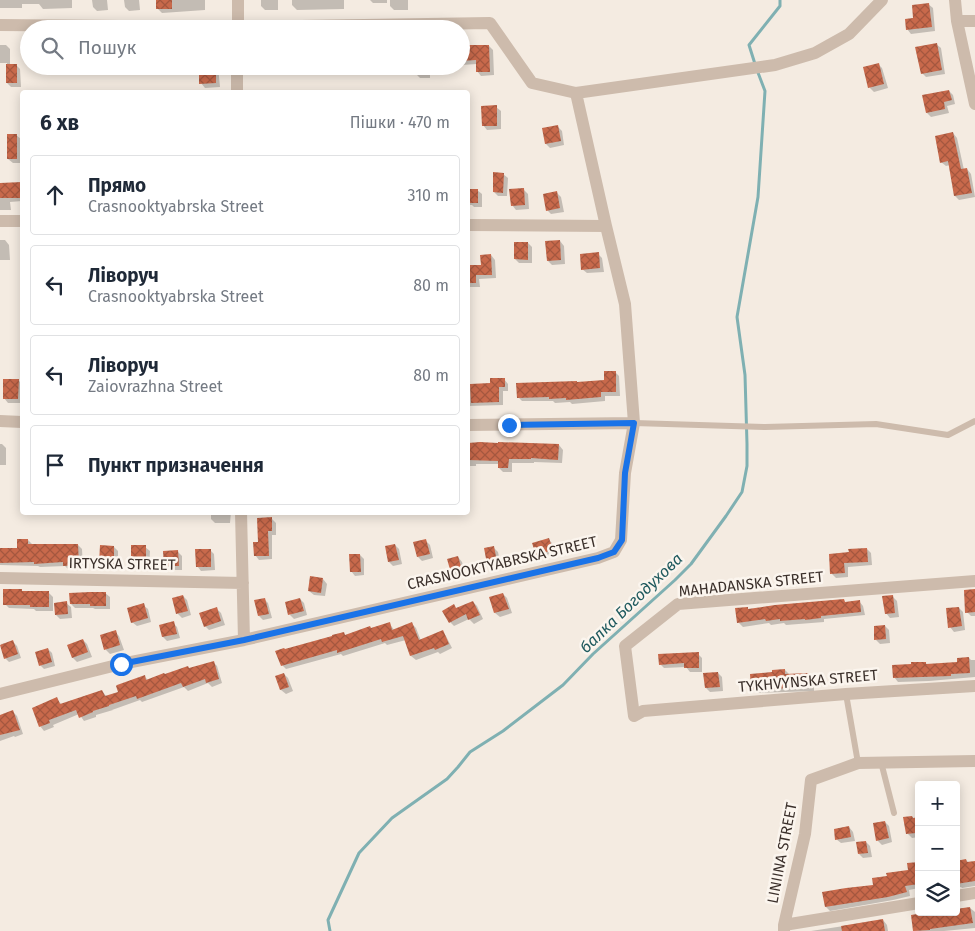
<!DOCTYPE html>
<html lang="uk">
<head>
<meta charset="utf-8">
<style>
	body { margin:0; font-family:"Fira Sans",sans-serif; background:#f6f6f7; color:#1f2937 }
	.controls { position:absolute; right:15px; bottom:15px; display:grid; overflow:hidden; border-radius:5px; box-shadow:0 2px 12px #0003 }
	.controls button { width:45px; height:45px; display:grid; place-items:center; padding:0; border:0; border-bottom:1px solid #e0e1e3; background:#fff; color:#1f2937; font:25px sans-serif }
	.stop { position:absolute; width:15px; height:15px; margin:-11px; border:4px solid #1a73e8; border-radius:50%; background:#fff }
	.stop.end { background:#1a73e8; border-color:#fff; box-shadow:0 1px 5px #0008 }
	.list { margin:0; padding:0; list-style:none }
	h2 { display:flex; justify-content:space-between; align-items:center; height:65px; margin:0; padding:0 20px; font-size:21px }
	h2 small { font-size:16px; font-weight:400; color:#747a83 }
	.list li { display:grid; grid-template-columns:32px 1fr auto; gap:15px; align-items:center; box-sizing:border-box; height:80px; margin:0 10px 10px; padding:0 10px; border:1px solid #e0e1e3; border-radius:5px }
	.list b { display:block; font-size:19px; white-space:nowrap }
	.list p { margin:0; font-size:16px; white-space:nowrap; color:#747a83 }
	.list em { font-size:16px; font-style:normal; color:#747a83 }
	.icon { flex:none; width:28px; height:28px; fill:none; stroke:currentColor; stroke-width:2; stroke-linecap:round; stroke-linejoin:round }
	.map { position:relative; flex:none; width:975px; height:931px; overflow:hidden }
	.search { position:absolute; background:#fff; box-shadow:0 2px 12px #0003; left:20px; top:20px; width:450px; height:55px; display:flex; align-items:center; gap:12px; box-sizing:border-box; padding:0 18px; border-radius:28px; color:#747a83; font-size:19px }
	.panel { position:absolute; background:#fff; box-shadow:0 2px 12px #0003; left:20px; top:90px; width:450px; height:425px; border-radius:5px }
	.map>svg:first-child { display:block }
	.shadow { fill:#0003 }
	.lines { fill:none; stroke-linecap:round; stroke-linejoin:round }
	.stream { stroke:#7fb0b2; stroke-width:3 }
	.building { fill:url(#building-cross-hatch) }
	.lane { stroke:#cdbbac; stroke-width:6 }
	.street { stroke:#cdbbac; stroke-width:12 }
	.route { stroke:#1a73e8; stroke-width:6 }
	.labels { text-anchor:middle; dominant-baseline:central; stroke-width:5; stroke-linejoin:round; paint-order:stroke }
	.street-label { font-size:15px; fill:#3b302b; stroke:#fbf5ee }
	.water-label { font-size:16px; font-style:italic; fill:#1f5a5e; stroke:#fbf5ee }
</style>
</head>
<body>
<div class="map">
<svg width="975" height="931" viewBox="0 0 975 931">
	<defs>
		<pattern id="building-cross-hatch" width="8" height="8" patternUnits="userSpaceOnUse" patternTransform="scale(1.25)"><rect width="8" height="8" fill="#c8694b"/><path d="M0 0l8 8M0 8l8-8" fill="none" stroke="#a4573f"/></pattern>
	</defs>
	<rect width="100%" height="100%" fill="#f4ebe1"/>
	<path class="shadow" d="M 0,0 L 72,0 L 72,8 L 43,9 L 39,4 L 22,4 L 22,8 L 0,8 Z
		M 92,0 L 107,0 L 108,10 L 97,11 L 93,7 Z
		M 124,0 L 139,0 L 140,10 L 129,11 L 125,7 Z
		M 158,0 L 205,0 L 205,10 L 162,13 L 158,9 Z
		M 261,0 L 278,0 L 278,10 L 265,10 L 261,6 Z
		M 292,0 L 344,0 L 344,9 L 297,10 L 292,5 Z
		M 370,0 L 387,0 L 387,3 L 373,3 Z
		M 390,0 L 408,0 L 408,10 L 394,10 L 390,6 Z
		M 928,4 L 933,8 L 935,31 L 911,34 L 907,29 L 915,19 Z
		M 461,41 L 466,45 L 489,46 L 493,50 L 494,75 L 481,76 L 477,71 L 477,64 L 461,65 Z
		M 936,44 L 941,48 L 945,74 L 926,77 L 922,73 Z
		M 0,45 L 6,45 L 10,49 L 10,65 L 16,65 L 20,69 L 21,87 L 11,87 L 7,83 L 7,63 L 0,63 Z
		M 25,48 L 29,48 L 29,65 L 25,61 Z
		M 878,64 L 882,68 L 888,88 L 874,92 L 869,87 Z
		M 97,66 L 129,66 L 99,68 Z
		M 201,66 L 218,66 L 220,87 L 205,88 L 201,83 Z
		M 270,66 L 284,66 L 283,73 L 274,73 L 270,69 Z
		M 336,66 L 350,66 L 350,72 L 340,72 L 335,68 Z
		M 416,66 L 430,66 L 430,78 L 420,78 L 416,74 Z
		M 949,91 L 953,95 L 955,104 L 947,106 L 949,113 L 931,117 L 927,113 Z
		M 496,107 L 501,111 L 501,129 L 487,130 L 483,125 Z
		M 558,127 L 562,131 L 564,145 L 550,148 L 546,144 Z
		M 953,133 L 957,138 L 964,170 L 967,169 L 971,174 L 975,197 L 959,200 L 955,196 L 950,165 L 946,166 L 941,162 Z
		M 16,135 L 21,139 L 21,163 L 13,163 L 8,159 Z
		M 503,174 L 508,178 L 507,196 L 498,196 L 494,192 Z
		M 21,181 L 22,181 L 22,201 L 10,202 L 11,210 L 0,210 L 0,185 L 21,183 Z
		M 468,190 L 477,190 L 482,194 L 482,207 L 474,207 L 472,205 L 468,205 Z
		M 524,190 L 528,194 L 529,209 L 516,210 L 512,205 Z
		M 557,193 L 561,197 L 564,212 L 551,214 L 547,210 Z
		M 0,240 L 5,240 L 9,245 L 10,260 L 0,260 Z
		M 560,241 L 564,246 L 565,264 L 552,265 L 548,261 Z
		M 528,243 L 532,247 L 532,263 L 519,263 L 515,259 Z
		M 598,254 L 602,258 L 604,272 L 587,273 L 582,269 Z
		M 491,255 L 495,260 L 496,278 L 479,279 L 480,287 L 470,287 L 468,284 L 468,266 L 482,266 Z
		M 615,372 L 619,376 L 620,396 L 605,396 L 605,401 L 572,404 L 570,402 L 555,403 L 553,401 L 522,401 L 518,397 L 606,382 Z
		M 504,379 L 508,384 L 508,391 L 503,391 L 503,405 L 468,406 L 468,384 L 469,385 L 491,384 Z
		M 18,380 L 22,384 L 22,403 L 8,403 L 4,398 Z
		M 0,444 L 2,444 L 6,448 L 6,465 L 0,465 Z
		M 468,444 L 559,445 L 563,450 L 562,463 L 534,462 L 534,463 L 512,463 L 512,472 L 503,472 L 499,468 L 499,464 L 476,464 L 476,466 L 468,466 Z
		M 20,445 L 22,445 L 22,460 L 20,457 Z
		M 211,512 L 231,512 L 230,523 L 215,523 L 211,519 Z
		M 272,519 L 276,523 L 276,535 L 272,535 L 272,559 L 259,560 L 255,555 L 259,543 Z
		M 548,539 L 552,543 L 556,554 L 541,559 L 537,555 Z
		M 28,540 L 32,544 L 78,545 L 82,549 L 83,569 L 69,570 L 65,566 L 40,567 L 38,566 L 0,565 L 0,550 L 19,549 Z
		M 426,541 L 430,545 L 433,558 L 422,561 L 418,557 Z
		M 395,545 L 399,549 L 402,564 L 393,566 L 389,562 L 386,547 Z
		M 114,547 L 118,551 L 118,568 L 105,567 L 100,563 Z
		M 145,547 L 150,551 L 149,568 L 136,568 L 132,564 Z
		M 494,548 L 498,552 L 501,566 L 492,567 L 488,563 Z
		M 867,549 L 871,553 L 872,565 L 848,567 L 848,577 L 836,578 L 832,574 L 830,555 L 850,553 Z
		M 210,550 L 214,554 L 215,570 L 201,571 L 197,566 Z
		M 178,552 L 182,556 L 182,570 L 169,570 L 165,566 Z
		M 360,555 L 364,559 L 364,575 L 355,576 L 351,571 Z
		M 458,557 L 462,562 L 465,574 L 456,577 L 452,572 Z
		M 323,579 L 327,584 L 325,596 L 314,595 L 309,591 Z
		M 975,590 L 975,616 L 971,616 L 967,612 Z
		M 23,592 L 48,592 L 53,597 L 53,611 L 36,611 L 34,609 L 9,608 L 5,604 Z
		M 105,593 L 110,597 L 110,609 L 95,609 L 93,608 L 75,608 L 71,604 Z
		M 503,594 L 507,598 L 512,613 L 500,617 L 495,613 L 491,598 Z
		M 183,596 L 187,600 L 191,615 L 182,618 L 178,614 L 173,599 Z
		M 893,597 L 897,601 L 899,617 L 890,618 L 886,613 Z
		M 264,599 L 268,603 L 272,618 L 263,620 L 259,616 Z
		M 300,599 L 304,603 L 307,615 L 294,619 L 290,615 Z
		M 844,601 L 846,603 L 859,601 L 863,606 L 865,615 L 824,619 L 824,622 L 786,625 L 784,623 L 771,625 L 769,623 L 743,627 L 738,622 L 747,608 L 749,610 Z
		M 473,602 L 477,606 L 483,619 L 474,624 L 469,619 L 454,626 L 450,622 L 457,609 Z
		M 66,603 L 71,607 L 72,618 L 60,619 L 56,615 Z
		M 143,605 L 148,609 L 151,622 L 137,626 L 132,622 Z
		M 216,608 L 221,613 L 225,625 L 209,630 L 205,626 Z
		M 959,608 L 963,612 L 965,630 L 954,632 L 950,627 Z
		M 173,623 L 177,627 L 180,638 L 167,641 L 163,637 L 161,626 Z
		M 390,624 L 394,630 L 412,624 L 416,628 L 421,641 L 442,631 L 446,636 L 452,648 L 440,654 L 438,652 L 416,660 L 411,656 L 406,640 L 387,645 L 385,643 L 343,656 L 341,654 L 286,669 L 282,665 L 346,636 Z
		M 885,626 L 889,630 L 890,643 L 880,644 L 876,640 Z
		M 115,632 L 119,636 L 124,650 L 110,654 L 106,650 L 101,636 Z
		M 83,640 L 87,644 L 92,657 L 77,662 L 73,658 L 68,645 Z
		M 13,642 L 17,646 L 21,658 L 9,662 L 5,658 L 1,644 Z
		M 48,649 L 52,653 L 55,666 L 44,669 L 40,665 Z
		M 698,654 L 702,658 L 702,672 L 690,672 L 686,667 L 664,668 L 660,664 Z
		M 969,658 L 971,660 L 975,660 L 975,677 L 929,681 L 898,682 L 894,677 L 926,663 L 927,665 L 959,663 Z
		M 213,662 L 217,666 L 222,683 L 212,687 L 208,683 L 188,691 L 184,687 L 142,702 L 140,700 L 112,710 L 113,710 L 96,715 L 96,717 L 84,721 L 79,714 L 53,725 L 54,727 L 44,731 L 40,726 L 57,699 L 62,705 L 102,691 L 107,697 L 119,692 L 144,676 L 148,680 Z
		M 785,670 L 789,674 L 810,674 L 814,678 L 814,691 L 756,693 L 752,689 Z
		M 718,673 L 722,677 L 723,691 L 710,692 L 706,688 Z
		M 284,674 L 288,678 L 293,691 L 286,694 L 281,690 Z
		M 13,712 L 17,716 L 23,734 L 15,737 L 14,736 L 0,741 L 0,716 Z
		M 919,818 L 919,837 L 912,838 L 908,834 L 914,819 Z
		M 885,822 L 889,826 L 892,842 L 882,845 L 877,840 Z
		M 849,827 L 853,832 L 855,841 L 841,843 L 836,839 Z
		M 866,842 L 870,846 L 872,857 L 863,858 L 859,854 Z
		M 966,860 L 969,863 L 975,862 L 975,886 L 962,888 L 961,887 L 956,888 L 956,862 Z
		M 919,863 L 919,888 L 909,890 L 910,896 L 893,900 L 830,911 L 826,907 L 909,871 Z
		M 970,908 L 975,912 L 975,928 L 944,931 L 914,931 L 912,916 L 956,912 Z
		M 883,920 L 887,925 L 888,931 L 811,931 Z"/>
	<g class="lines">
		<path class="stream" d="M 755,64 L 749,45 L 780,6 L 780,0
			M 330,931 L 328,920 L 359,853 L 392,818 L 447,779 L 458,767 L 470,752 L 503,731 L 563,685 L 593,654 L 675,580 L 691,564 L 726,516 L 742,492 L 747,466 L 747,444 L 745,375 L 737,317 L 758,197 L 765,91 L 757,70"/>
	</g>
	<path class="building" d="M 156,0 L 172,0 L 172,9 L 156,9 Z
		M 929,3 L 932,27 L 906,30 L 905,19 L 913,18 L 912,5 Z
		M 937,43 L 942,70 L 921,74 L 915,47 Z
		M 461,45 L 489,45 L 490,72 L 476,72 L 476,60 L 461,61 Z
		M 879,63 L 884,84 L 868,88 L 863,67 Z
		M 6,64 L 17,64 L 17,83 L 6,83 Z
		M 415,66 L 427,66 L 427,75 L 415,74 Z
		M 199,70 L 216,70 L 216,83 L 199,84 Z
		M 949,90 L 952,100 L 944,102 L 945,109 L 926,113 L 922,95 Z
		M 497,105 L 497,126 L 482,126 L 481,106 Z
		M 558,125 L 561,141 L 545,144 L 542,128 Z
		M 953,132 L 961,169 L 967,168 L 972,193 L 954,196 L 948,161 L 940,163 L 935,136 Z
		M 7,134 L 17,134 L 17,159 L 7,159 Z
		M 493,172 L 504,173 L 503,193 L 493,192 Z
		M 22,182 L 22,198 L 0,198 L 0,183 Z
		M 524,188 L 525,205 L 511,206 L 509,189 Z
		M 468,189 L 478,189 L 478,203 L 468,203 Z
		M 557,191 L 560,208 L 546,211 L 543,194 Z
		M 560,240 L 561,260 L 547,261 L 545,241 Z
		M 514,242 L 528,242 L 528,260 L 514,259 Z
		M 599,252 L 600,268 L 581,270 L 580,254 Z
		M 491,254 L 492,275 L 476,275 L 476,283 L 468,283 L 468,265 L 481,265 L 480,255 Z
		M 604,371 L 616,371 L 616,392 L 601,392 L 601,397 L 566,400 L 566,398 L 549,399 L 549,397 L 517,398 L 516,383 L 577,381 L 577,382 L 604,380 Z
		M 490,378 L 505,378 L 505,387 L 499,387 L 499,402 L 471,403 L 470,384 L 490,383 Z
		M 3,379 L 19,379 L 18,399 L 3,399 Z
		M 480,442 L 498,443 L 498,442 L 559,444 L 558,460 L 531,458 L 531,459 L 509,459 L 508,468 L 498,468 L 498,461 L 468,460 L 468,443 Z
		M 272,517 L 272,531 L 268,531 L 269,556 L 254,556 L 253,542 L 258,542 L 257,518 Z
		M 549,538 L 553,550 L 536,555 L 532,543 Z
		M 17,539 L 28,539 L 28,544 L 78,544 L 79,565 L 63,566 L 63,562 L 34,564 L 34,562 L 0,563 L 0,548 L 17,548 Z
		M 426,539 L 430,554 L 417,557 L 413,542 Z
		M 395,544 L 399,560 L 388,562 L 385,546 Z
		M 100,545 L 114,546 L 114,564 L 99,564 Z
		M 131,545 L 146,545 L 146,565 L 131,565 Z
		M 494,546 L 497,562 L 487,564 L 484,548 Z
		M 867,548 L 868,562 L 844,563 L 845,573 L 830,574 L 829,554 L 849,552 L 848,549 Z
		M 195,549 L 211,549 L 211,567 L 196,567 Z
		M 178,550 L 179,566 L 164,566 L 163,551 Z
		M 349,554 L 360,554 L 361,572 L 350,572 Z
		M 458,556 L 462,570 L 451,573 L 447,559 Z
		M 310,576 L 323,578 L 321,593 L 308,591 Z
		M 3,589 L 22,589 L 22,591 L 49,591 L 49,607 L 30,607 L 30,605 L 3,605 Z
		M 975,589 L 975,612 L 965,613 L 964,590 Z
		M 90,592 L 106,592 L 106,606 L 90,606 L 90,604 L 70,604 L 69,593 Z
		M 503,593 L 509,609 L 494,613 L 489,597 Z
		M 183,595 L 188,611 L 176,614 L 172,598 Z
		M 893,595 L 895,613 L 885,614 L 882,596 Z
		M 265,598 L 269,614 L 258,616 L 254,600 Z
		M 300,598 L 304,611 L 288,615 L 285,602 Z
		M 844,599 L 845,602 L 860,600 L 861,612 L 821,616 L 821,618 L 805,620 L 805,619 L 780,621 L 780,619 L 766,621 L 765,619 L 737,623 L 735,608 L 748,607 L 748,609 L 775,605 Z
		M 67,601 L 68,614 L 55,615 L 54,603 Z
		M 473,601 L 480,615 L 468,620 L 466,614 L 449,623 L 442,611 L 454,604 L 456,608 Z
		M 144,603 L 148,618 L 131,623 L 127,608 Z
		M 217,607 L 221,621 L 204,627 L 199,613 Z
		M 959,607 L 962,626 L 948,628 L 946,608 Z
		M 174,621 L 177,634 L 162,637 L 159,625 Z
		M 390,622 L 392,630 L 412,622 L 419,640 L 443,630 L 449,644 L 435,650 L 434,648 L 410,656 L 403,636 L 382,642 L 381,639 L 337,653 L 337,650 L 281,666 L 275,651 L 284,648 L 285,649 L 332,636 L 332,635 L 344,632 L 345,635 L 370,626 L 371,628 Z
		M 885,625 L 886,639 L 874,640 L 874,626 Z
		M 116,630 L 120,645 L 104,650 L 100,635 Z
		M 83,639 L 88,652 L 72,658 L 67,645 Z
		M 13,640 L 18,654 L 4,659 L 0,645 Z
		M 48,648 L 52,662 L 39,666 L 35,652 Z
		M 699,652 L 699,668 L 684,668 L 684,663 L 659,665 L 658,654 Z
		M 969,657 L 970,673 L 951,674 L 951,676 L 893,678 L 892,665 L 911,664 L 911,662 L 926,662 L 926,664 L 957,662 L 957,658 Z
		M 214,661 L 219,679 L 206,683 L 205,679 L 183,687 L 181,683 L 137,699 L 136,696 L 109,705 L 109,706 L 93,711 L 93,712 L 79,718 L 76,710 L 49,720 L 50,723 L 39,727 L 32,708 L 57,697 L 60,704 L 102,690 L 105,696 L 118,692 L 116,686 L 117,685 L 145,675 L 146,680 L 164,673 L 165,674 L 188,666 L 189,668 Z
		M 785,669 L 785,674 L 810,673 L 811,687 L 751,690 L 750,674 L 772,672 L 772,670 Z
		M 718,672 L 720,687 L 705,688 L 703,673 Z
		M 284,673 L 289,687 L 280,690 L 275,676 Z
		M 13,710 L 20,730 L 0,735 L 0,715 Z
		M 912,816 L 913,818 L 919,817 L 919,829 L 915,830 L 916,833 L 906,834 L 903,817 Z
		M 885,821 L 889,838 L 876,841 L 873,823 Z
		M 849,826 L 851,837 L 835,840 L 834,829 Z
		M 866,841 L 868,853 L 858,854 L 856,842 Z
		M 966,859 L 967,862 L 975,861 L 975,881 L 956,884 L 956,861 Z
		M 919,862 L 919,884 L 905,886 L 907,892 L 888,897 L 825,907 L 822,892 L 846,888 L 873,885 L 872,878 L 887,876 L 886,873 L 908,870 L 907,863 Z
		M 970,907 L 973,923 L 930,929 L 930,930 L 913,931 L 911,915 L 930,912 L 956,912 L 956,909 Z
		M 883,919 L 885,931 L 842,931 L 841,926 Z"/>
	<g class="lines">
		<path class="lane" d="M 634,423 L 765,427 L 876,424 L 948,435 L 975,421
			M 846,694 L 858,763
			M 881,762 L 894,813"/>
		<path class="street" d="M 955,0 L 957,21 L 975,104
			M 957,21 L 975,21
			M 0,25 L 238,27 L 490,23 L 532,83 L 576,93 L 775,65 L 815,53 L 849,34 L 882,0
			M 238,29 L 238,0
			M 237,92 L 237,66
			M 0,221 L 22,221
			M 468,225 L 606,226
			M 0,421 L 22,422
			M 468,425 L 634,423
			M 241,512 L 244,640
			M 0,578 L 243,583
			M 975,581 L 678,604 L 625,646 L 634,716 L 643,711 L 846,694 L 975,686
			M 0,694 L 121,664 L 244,640 L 598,558 L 614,552 L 621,540 L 625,473 L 634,423 L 625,304 L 606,226 L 576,93
			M 956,896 L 975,893
			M 784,925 L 919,903
			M 784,931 L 784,925 L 805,834 L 811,780 L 858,763 L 975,761"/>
	</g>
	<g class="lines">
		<path class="route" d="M 121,664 L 244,640 L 598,558 L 614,552 L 622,540 L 625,473 L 634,423 L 509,425"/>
	</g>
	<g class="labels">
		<g class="street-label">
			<text transform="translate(502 563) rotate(-13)">CRASNOOKTYABRSKA STREET</text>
			<text transform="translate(122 564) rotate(1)">IRTYSKA STREET</text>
			<text transform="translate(751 584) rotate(-6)">MAHADANSKA STREET</text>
			<text transform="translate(808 681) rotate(-5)">TYKHVYNSKA STREET</text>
			<text transform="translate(782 853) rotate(-79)">LINIINA STREET</text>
		</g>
		<g class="water-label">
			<text transform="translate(631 603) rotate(-44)">балка Богодухова</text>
		</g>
	</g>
</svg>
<div class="controls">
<button>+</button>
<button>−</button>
<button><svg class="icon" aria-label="layers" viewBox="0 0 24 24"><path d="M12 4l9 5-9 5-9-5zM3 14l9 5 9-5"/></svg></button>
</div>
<div class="stop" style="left:121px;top:664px"></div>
<div class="stop end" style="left:509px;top:425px"></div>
<div class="search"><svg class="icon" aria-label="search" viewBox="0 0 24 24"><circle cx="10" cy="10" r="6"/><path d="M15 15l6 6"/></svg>Пошук</div>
<section class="panel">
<h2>6 хв<small>Пішки · 470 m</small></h2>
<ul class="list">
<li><svg class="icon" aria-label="ahead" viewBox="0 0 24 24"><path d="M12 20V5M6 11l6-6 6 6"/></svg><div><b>Прямо</b><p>Crasnooktyabrska Street</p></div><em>310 m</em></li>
<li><svg class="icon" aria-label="left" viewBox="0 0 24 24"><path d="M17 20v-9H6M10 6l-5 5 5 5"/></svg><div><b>Ліворуч</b><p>Crasnooktyabrska Street</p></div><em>80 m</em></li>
<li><svg class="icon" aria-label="left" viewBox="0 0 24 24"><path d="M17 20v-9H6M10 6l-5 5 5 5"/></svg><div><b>Ліворуч</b><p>Zaiovrazhna Street</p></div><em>80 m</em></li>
<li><svg class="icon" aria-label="arrive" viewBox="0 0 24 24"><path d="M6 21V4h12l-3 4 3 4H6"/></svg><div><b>Пункт призначення</b></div></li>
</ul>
</section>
</div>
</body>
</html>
